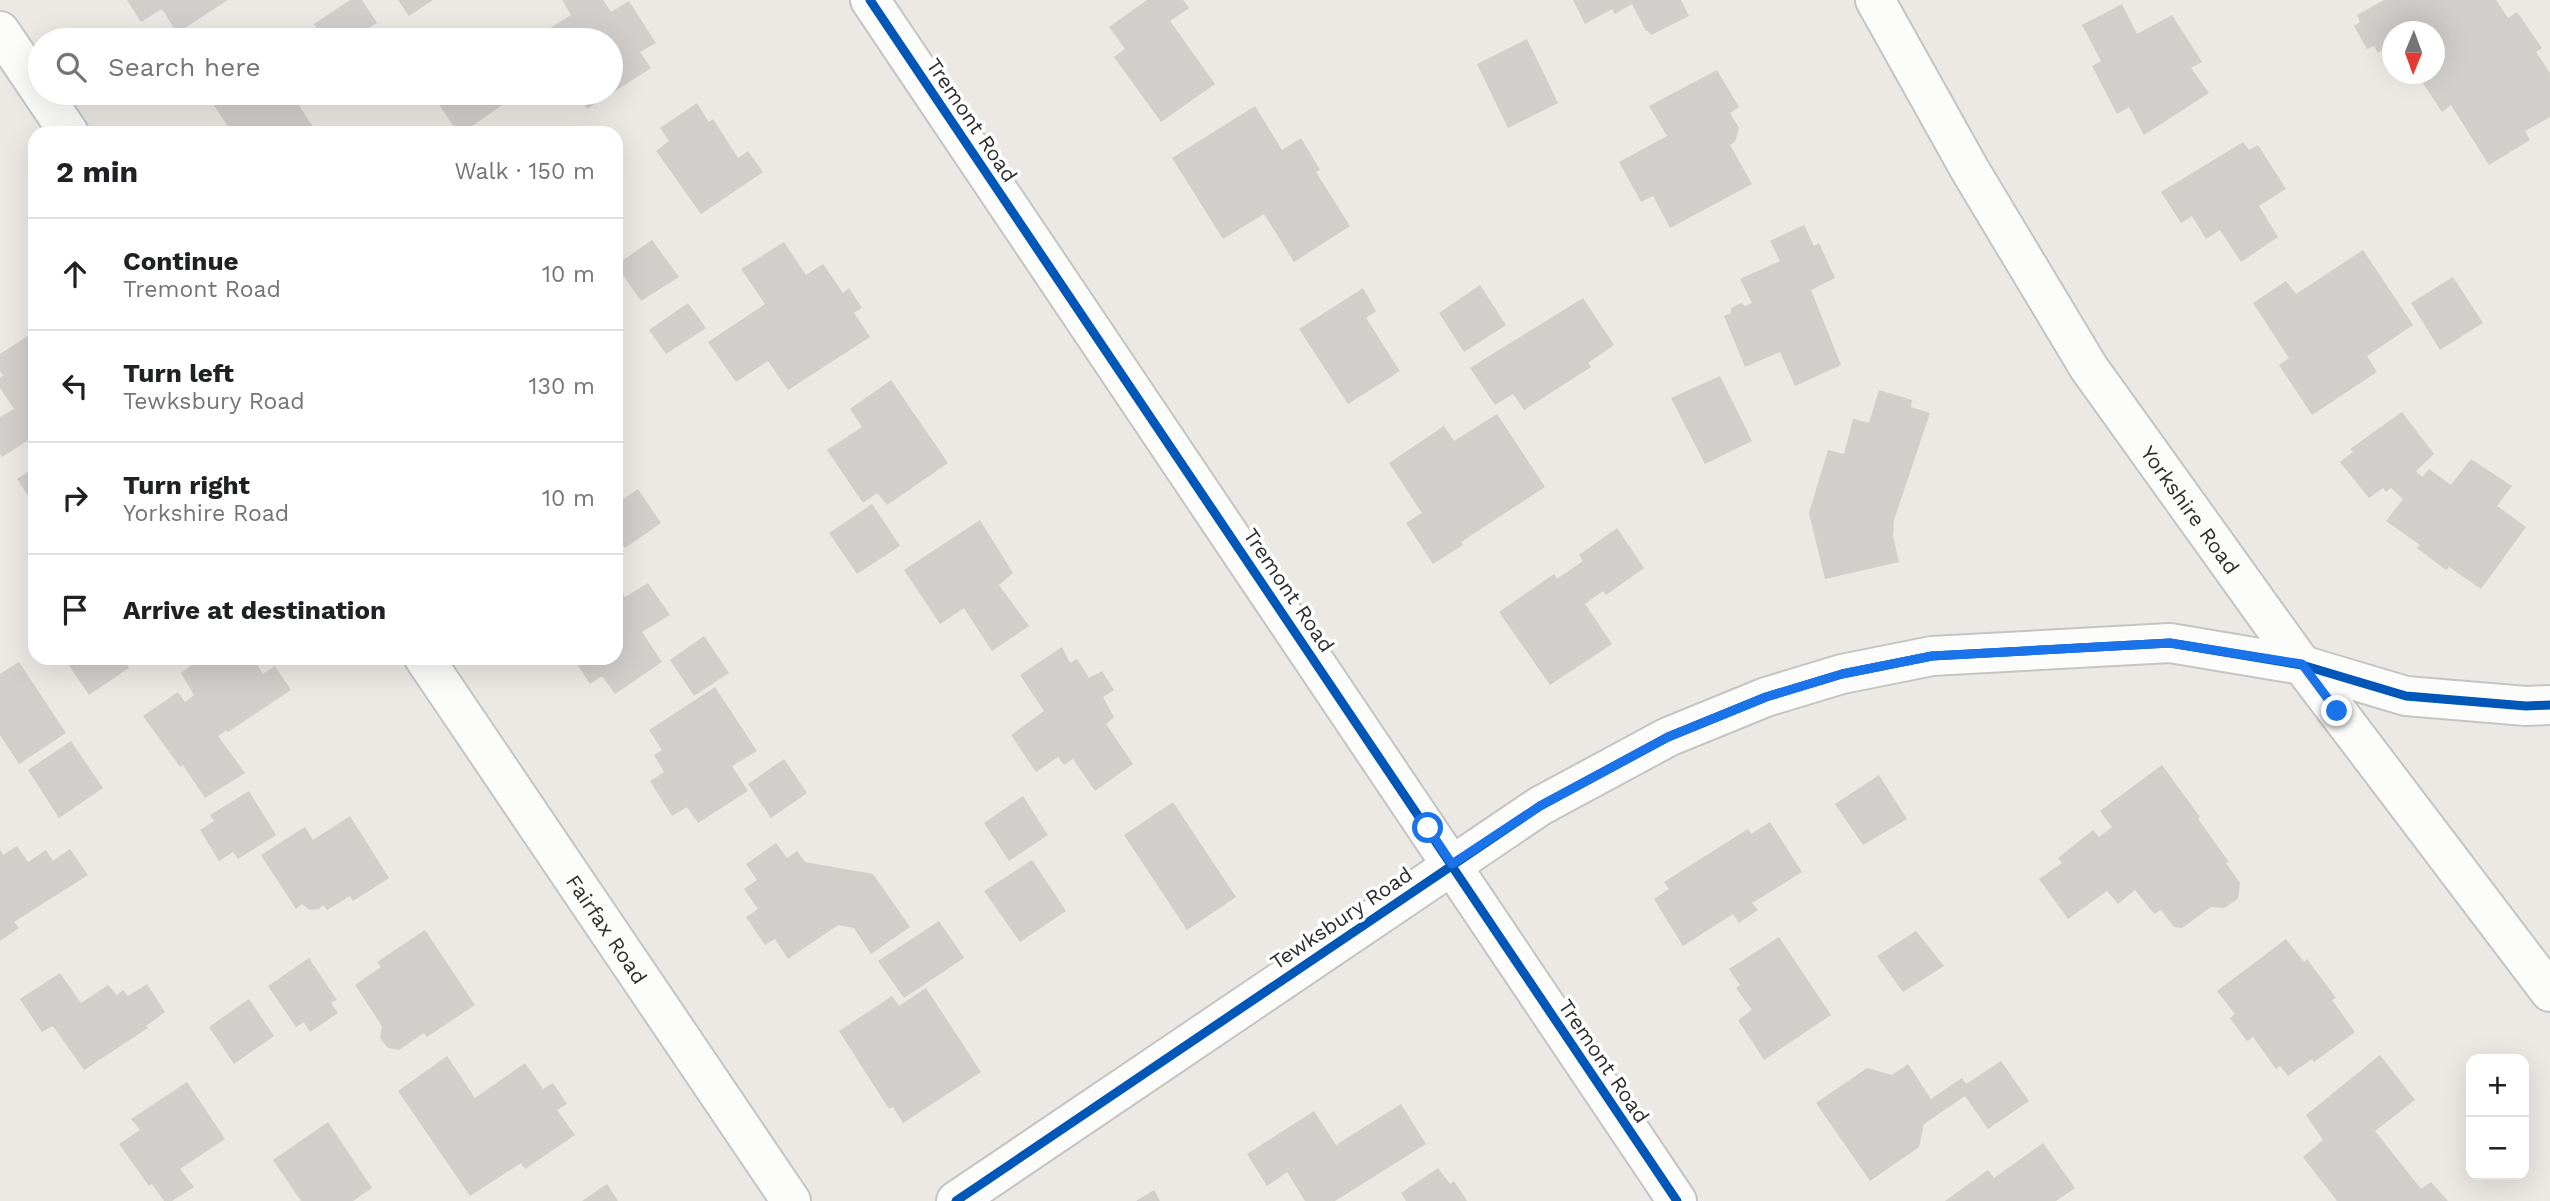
<!DOCTYPE html>
<html lang="en">
<head>
<meta charset="utf-8">
<style>
	body { margin:0; font-family:"Work Sans",sans-serif; background:#f6f6f6; color:#202124 }
	.controls { position:absolute; right:21px; bottom:21px; display:grid; overflow:hidden; border-radius:14px; box-shadow:0 7px 28px #0002 }
	.controls button { width:63px; height:63px; display:grid; place-items:center; padding:0; border:0; border-bottom:2px solid #e0e0e0; background:#fff; color:#202124; font:35px sans-serif }
	.compass { position:absolute; left:2382px; top:21px; width:63px; height:63px; border-radius:50%; background:#fff; box-shadow:0 7px 28px #0002; rotate:181deg }
	.stop { position:absolute; width:21px; height:21px; margin:-16px; border:5px solid #1a73e8; border-radius:50%; background:#fff }
	.stop.end { background:#1a73e8; border-color:#fff; box-shadow:0 2px 7px #0008 }
	.list { margin:0; padding:0; list-style:none }
	h2 { display:flex; justify-content:space-between; align-items:center; height:91px; margin:0; padding:0 28px; font-size:30px }
	h2 small { font-size:23px; font-weight:400; color:#757577 }
	.list li { display:grid; grid-template-columns:46px 1fr auto; gap:21px; align-items:center; box-sizing:border-box; height:112px; padding:0 28px; border-top:2px solid #e0e0e0 }
	.list b { display:block; font-size:26px; white-space:nowrap }
	.list p { margin:0; font-size:23px; white-space:nowrap; color:#757577 }
	.list em { font-size:23px; font-style:normal; color:#757577 }
	.icon { flex:none; width:38px; height:38px; fill:none; stroke:currentColor; stroke-width:2; stroke-linecap:round; stroke-linejoin:round }
	.map { position:relative; flex:none; width:2550px; height:1201px; overflow:hidden }
	.search { position:absolute; background:#fff; box-shadow:0 7px 28px #0002; left:28px; top:28px; width:595px; height:77px; display:flex; align-items:center; gap:18px; box-sizing:border-box; padding:0 24px; border-radius:38px; color:#757577; font-size:26px }
	.panel { position:absolute; background:#fff; box-shadow:0 7px 28px #0002; left:28px; top:126px; width:595px; height:539px; border-radius:21px }
	.map>svg:first-child { display:block }
	.building { fill:#d1cecb }
	.lines { fill:none; stroke-linecap:round; stroke-linejoin:round }
	.minor-casing { stroke:#c5c4c5; stroke-width:42 }
	.minor { stroke:#fcfcfb; stroke-width:38 }
	.cycleway-casing { stroke:#fff; stroke-width:13 }
	.cycleway { stroke:#0057b8; stroke-width:9 }
	.route { stroke:#1a73e8; stroke-width:9 }
	.labels { text-anchor:middle; dominant-baseline:central; stroke-width:7; stroke-linejoin:round; paint-order:stroke }
	.street-label { font-size:21px; fill:#2e2e2e; stroke:#fff }
</style>
</head>
<body>
<div class="map">
<svg width="2550" height="1201" viewBox="0 0 2550 1201">
	<rect width="100%" height="100%" fill="#ece8e4"/>
	<path class="building" d="M 127,0 L 228,0 L 177,33 L 162,9 L 141,22 Z
		M 350,0 L 362,0 L 377,23 L 366,30 L 371,38 L 368,40 L 324,40 L 314,24 Z
		M 398,0 L 433,0 L 409,16 Z
		M 562,0 L 603,0 L 611,12 L 629,1 L 656,43 L 640,52 L 651,68 L 587,109 L 576,93 L 611,93 L 611,40 L 531,40 L 571,15 Z
		M 1147,0 L 1183,0 L 1189,8 L 1170,21 L 1215,84 L 1161,122 L 1114,57 L 1125,49 L 1109,27 Z
		M 1573,0 L 1681,0 L 1689,16 L 1651,35 L 1648,31 L 1646,31 L 1632,4 L 1615,14 L 1612,9 L 1585,24 Z
		M 2384,0 L 2496,0 L 2508,18 L 2517,12 L 2542,48 L 2536,52 L 2550,73 L 2550,117 L 2525,131 L 2530,140 L 2489,165 L 2451,105 L 2442,112 L 2417,74 L 2434,74 L 2434,32 L 2392,32 L 2392,43 L 2378,53 L 2374,46 L 2367,49 L 2354,26 L 2360,22 L 2357,15 Z
		M 2122,4 L 2137,34 L 2172,15 L 2202,62 L 2191,68 L 2209,93 L 2144,135 L 2129,107 L 2117,114 L 2092,66 L 2101,61 L 2082,25 Z
		M 1527,39 L 1558,103 L 1508,128 L 1477,64 Z
		M 1717,70 L 1739,107 L 1730,113 L 1739,128 L 1735,142 L 1730,145 L 1752,184 L 1670,228 L 1653,196 L 1641,202 L 1619,162 L 1667,136 L 1649,106 Z
		M 206,93 L 291,93 L 317,133 L 232,133 Z
		M 441,93 L 515,93 L 517,95 L 462,133 L 458,133 L 434,97 Z
		M 697,103 L 709,122 L 713,119 L 738,158 L 748,151 L 763,172 L 701,214 L 656,151 L 669,141 L 660,128 Z
		M 1255,106 L 1282,150 L 1301,138 L 1320,170 L 1316,172 L 1350,226 L 1294,262 L 1264,214 L 1223,239 L 1172,158 Z
		M 2243,142 L 2249,150 L 2258,145 L 2286,189 L 2259,206 L 2278,237 L 2241,262 L 2220,230 L 2206,239 L 2192,216 L 2181,223 L 2161,192 Z
		M 1804,225 L 1814,246 L 1819,243 L 1835,278 L 1811,290 L 1841,365 L 1795,386 L 1780,352 L 1745,367 L 1724,316 L 1731,313 L 1731,308 L 1741,303 L 1745,306 L 1752,303 L 1740,279 L 1780,261 L 1770,241 Z
		M 652,240 L 679,277 L 641,301 L 616,265 Z
		M 784,242 L 806,275 L 823,264 L 843,293 L 849,288 L 862,308 L 854,313 L 870,337 L 788,390 L 768,361 L 736,382 L 708,342 L 765,304 L 741,269 Z
		M 2363,250 L 2413,325 L 2367,356 L 2377,372 L 2312,415 L 2279,365 L 2289,358 L 2253,303 L 2286,281 L 2296,294 Z
		M 2453,277 L 2483,323 L 2440,350 L 2411,303 Z
		M 1480,285 L 1506,325 L 1464,352 L 1439,313 Z
		M 1363,288 L 1376,311 L 1366,318 L 1400,371 L 1348,404 L 1299,329 Z
		M 1583,298 L 1614,345 L 1588,363 L 1591,367 L 1524,410 L 1513,394 L 1495,405 L 1470,368 Z
		M 688,303 L 706,328 L 666,354 L 649,330 Z
		M 29,335 L 35,344 L 35,436 L 2,457 L 0,454 L 0,417 L 14,409 L 0,388 L 0,378 L 3,375 L 0,371 L 0,354 Z
		M 1720,376 L 1752,441 L 1705,464 L 1671,398 Z
		M 891,380 L 948,463 L 887,505 L 877,493 L 863,503 L 827,450 L 862,427 L 850,409 Z
		M 1879,390 L 1912,400 L 1911,407 L 1930,413 L 1894,520 L 1893,536 L 1899,562 L 1825,579 L 1809,513 L 1828,450 L 1844,454 L 1853,419 L 1869,423 Z
		M 2402,412 L 2434,454 L 2416,471 L 2422,477 L 2429,469 L 2451,485 L 2471,459 L 2512,486 L 2497,506 L 2526,527 L 2481,589 L 2449,567 L 2446,570 L 2417,548 L 2420,545 L 2386,521 L 2403,499 L 2391,488 L 2386,492 L 2383,488 L 2369,498 L 2340,462 L 2353,452 L 2350,449 Z
		M 1497,414 L 1545,487 L 1461,542 L 1463,545 L 1433,564 L 1406,523 L 1422,513 L 1389,463 L 1444,426 L 1454,441 Z
		M 35,467 L 35,506 L 17,479 Z
		M 638,489 L 661,523 L 625,548 L 616,534 L 616,504 Z
		M 872,504 L 900,546 L 857,574 L 829,533 Z
		M 980,520 L 1013,573 L 999,585 L 1029,626 L 992,651 L 964,608 L 940,624 L 904,570 Z
		M 1617,528 L 1644,568 L 1606,595 L 1603,591 L 1585,604 L 1612,644 L 1550,685 L 1499,612 L 1554,574 L 1557,579 L 1583,561 L 1579,555 Z
		M 648,583 L 670,615 L 642,632 L 662,662 L 615,694 L 602,676 L 590,684 L 573,658 L 616,658 L 616,590 L 619,588 L 625,597 Z
		M 704,636 L 729,673 L 694,696 L 670,660 Z
		M 1062,647 L 1070,663 L 1077,659 L 1089,678 L 1102,671 L 1114,690 L 1103,697 L 1114,717 L 1106,724 L 1133,764 L 1095,791 L 1073,759 L 1064,765 L 1058,757 L 1036,772 L 1011,735 L 1044,711 L 1020,675 Z
		M 64,658 L 122,658 L 129,668 L 89,695 Z
		M 201,658 L 253,658 L 263,674 L 275,666 L 291,690 L 228,732 L 226,730 L 218,736 L 245,773 L 205,798 L 183,765 L 180,767 L 143,716 L 178,692 L 185,702 L 194,695 L 181,673 Z
		M 19,662 L 66,733 L 19,764 L 0,735 L 0,674 Z
		M 715,687 L 757,751 L 732,766 L 748,791 L 698,823 L 687,807 L 672,816 L 650,781 L 664,772 L 654,755 L 662,750 L 649,730 Z
		M 71,741 L 103,788 L 59,818 L 28,770 Z
		M 784,759 L 807,793 L 771,818 L 748,784 Z
		M 2162,765 L 2200,817 L 2198,819 L 2229,862 L 2226,863 L 2240,883 L 2238,899 L 2224,908 L 2211,907 L 2182,928 L 2174,927 L 2161,910 L 2154,914 L 2135,890 L 2118,904 L 2107,891 L 2068,919 L 2039,879 L 2062,863 L 2058,858 L 2093,830 L 2099,837 L 2112,827 L 2100,811 Z
		M 1879,775 L 1907,819 L 1863,845 L 1835,804 Z
		M 249,791 L 276,835 L 238,859 L 233,852 L 219,861 L 200,830 L 214,821 L 210,815 Z
		M 1023,796 L 1048,835 L 1009,861 L 984,823 Z
		M 1173,802 L 1236,897 L 1187,930 L 1124,835 Z
		M 350,816 L 389,878 L 353,901 L 350,896 L 327,910 L 323,905 L 319,909 L 310,910 L 302,904 L 296,909 L 261,855 L 305,827 L 313,840 Z
		M 1770,822 L 1802,872 L 1752,903 L 1758,910 L 1739,923 L 1733,914 L 1683,946 L 1654,899 L 1669,889 L 1664,882 L 1748,829 L 1751,834 Z
		M 776,843 L 787,858 L 797,851 L 805,862 L 873,874 L 910,927 L 871,954 L 854,928 L 838,925 L 788,959 L 775,939 L 765,945 L 746,917 L 758,909 L 744,889 L 757,880 L 746,864 Z
		M 17,846 L 28,862 L 46,850 L 53,861 L 70,849 L 88,875 L 14,922 L 19,928 L 0,941 L 0,849 L 3,855 Z
		M 1032,860 L 1066,911 L 1020,942 L 984,891 Z
		M 939,921 L 964,958 L 904,998 L 878,961 Z
		M 425,930 L 475,1005 L 427,1037 L 424,1033 L 399,1050 L 388,1048 L 380,1038 L 382,1026 L 355,985 L 381,967 L 377,962 Z
		M 1916,931 L 1944,966 L 1903,992 L 1877,956 Z
		M 1779,937 L 1831,1015 L 1764,1060 L 1738,1020 L 1752,1010 L 1736,988 L 1740,985 L 1729,969 Z
		M 2286,939 L 2304,962 L 2307,959 L 2336,998 L 2332,1000 L 2355,1032 L 2314,1062 L 2312,1059 L 2288,1076 L 2280,1066 L 2276,1069 L 2253,1037 L 2247,1041 L 2230,1018 L 2235,1014 L 2217,991 Z
		M 309,958 L 337,1000 L 331,1003 L 338,1013 L 310,1032 L 304,1022 L 296,1027 L 268,986 Z
		M 60,973 L 81,1003 L 108,985 L 117,995 L 123,990 L 128,996 L 147,984 L 165,1012 L 146,1026 L 148,1028 L 84,1070 L 53,1026 L 42,1032 L 20,999 Z
		M 926,988 L 981,1072 L 903,1123 L 893,1107 L 889,1109 L 839,1031 L 892,996 L 899,1006 Z
		M 249,999 L 274,1036 L 234,1064 L 209,1027 Z
		M 2380,1055 L 2415,1100 L 2375,1131 L 2421,1189 L 2431,1182 L 2448,1201 L 2337,1201 L 2303,1157 L 2323,1140 L 2306,1115 Z
		M 447,1056 L 475,1098 L 525,1063 L 543,1089 L 553,1083 L 567,1104 L 557,1110 L 575,1135 L 525,1169 L 521,1163 L 470,1196 L 398,1091 Z
		M 2001,1061 L 2029,1101 L 1988,1129 L 1965,1096 L 1924,1124 L 1919,1147 L 1870,1181 L 1816,1103 L 1867,1068 L 1892,1075 L 1908,1064 L 1931,1099 L 1962,1078 L 1966,1084 Z
		M 187,1082 L 225,1139 L 180,1169 L 194,1187 L 172,1201 L 164,1201 L 152,1184 L 149,1186 L 119,1144 L 140,1130 L 131,1119 Z
		M 1401,1104 L 1426,1144 L 1335,1201 L 1305,1201 L 1287,1172 L 1267,1186 L 1247,1154 L 1314,1111 L 1336,1145 Z
		M 328,1122 L 372,1188 L 353,1201 L 301,1201 L 273,1160 Z
		M 2043,1143 L 2075,1188 L 2056,1201 L 1945,1201 L 1988,1170 L 1994,1178 Z
		M 1438,1168 L 1450,1184 L 1454,1181 L 1467,1201 L 1406,1201 L 1401,1193 Z
		M 607,1184 L 618,1201 L 582,1201 Z
		M 1154,1190 L 1160,1201 L 1136,1201 Z"/>
	<g class="lines">
		<g class="minor-casing">
			<g id="minor">
				<path d="M 870,0 L 1677,1201"/>
				<path id="s1" d="M 1875,0 L 1970,170 L 2089,368 L 2302,665 L 2550,992"/>
				<path d="M 0,31 L 40,90"/>
				<path d="M 42,93 L 69,133"/>
				<path id="s2" d="M 424,658 L 791,1201"/>
				<path d="M 956,1201 L 1540,806 L 1668,737 L 1766,697 L 1842,674 L 1932,656 L 2170,643 L 2302,665 L 2406,696 L 2526,706 L 2550,705"/>
			</g>
		</g>
		<use href="#minor" class="minor"/>
		<g class="cycleway-casing">
			<path id="cycleway" d="M 870,0 L 1677,1201
				M 956,1201 L 1540,806 L 1668,737 L 1766,697 L 1842,674 L 1932,656 L 2170,643 L 2302,665 L 2406,696 L 2526,706 L 2550,705"/>
		</g>
		<use href="#cycleway" class="cycleway"/>
	</g>
	<g class="lines">
		<path class="route" d="M 1428,828 L 1452,864 L 1540,806 L 1668,737 L 1766,697 L 1842,674 L 1932,656 L 2170,643 L 2302,664 L 2337,711"/>
	</g>
	<g class="labels">
		<g class="street-label">
			<text transform="translate(972 120) rotate(56)">Tremont Road</text>
			<text stroke="none"><textPath href="#s1" startOffset="600">Yorkshire Road</textPath></text>
			<text transform="translate(1289 590) rotate(56)">Tremont Road</text>
			<text transform="translate(1341 918) rotate(-34)">Tewksbury Road</text>
			<text stroke="none"><textPath href="#s2" startOffset="327">Fairfax Road</textPath></text>
			<text transform="translate(1604 1061) rotate(56)">Tremont Road</text>
		</g>
	</g>
</svg>
<div class="controls">
<button>+</button>
<button>−</button>
</div>
<svg class="compass" viewBox="-18 -18 36 36"><path d="M0-13l5 13h-10z" fill="#e53935"/><path d="M0 13l5-13h-10z" fill="#757577"/></svg>
<div class="stop" style="left:1428px;top:828px"></div>
<div class="stop end" style="left:2337px;top:711px"></div>
<div class="search"><svg class="icon" aria-label="search" viewBox="0 0 24 24"><circle cx="10" cy="10" r="6"/><path d="M15 15l6 6"/></svg>Search here</div>
<section class="panel">
<h2>2 min<small>Walk · 150 m</small></h2>
<ul class="list">
<li><svg class="icon" aria-label="ahead" viewBox="0 0 24 24"><path d="M12 20V5M6 11l6-6 6 6"/></svg><div><b>Continue</b><p>Tremont Road</p></div><em>10 m</em></li>
<li><svg class="icon" aria-label="left" viewBox="0 0 24 24"><path d="M17 20v-9H6M10 6l-5 5 5 5"/></svg><div><b>Turn left</b><p>Tewksbury Road</p></div><em>130 m</em></li>
<li><svg class="icon" aria-label="right" viewBox="0 0 24 24"><path d="M7 20v-9h11M14 6l5 5-5 5"/></svg><div><b>Turn right</b><p>Yorkshire Road</p></div><em>10 m</em></li>
<li><svg class="icon" aria-label="arrive" viewBox="0 0 24 24"><path d="M6 21V4h12l-3 4 3 4H6"/></svg><div><b>Arrive at destination</b></div></li>
</ul>
</section>
</div>
</body>
</html>
